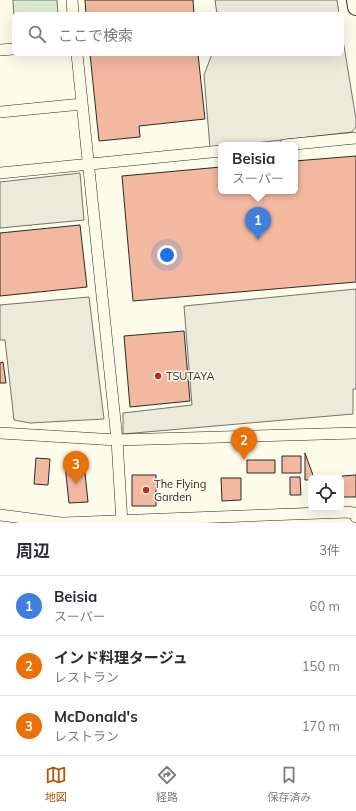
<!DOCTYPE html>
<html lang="ja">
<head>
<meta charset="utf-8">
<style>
	body { margin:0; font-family:Mulish,"Noto Sans JP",sans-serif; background:#f2f2f3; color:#2b2b33 }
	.controls { position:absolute; right:12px; bottom:12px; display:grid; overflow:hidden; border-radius:6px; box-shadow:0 4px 16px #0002 }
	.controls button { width:36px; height:36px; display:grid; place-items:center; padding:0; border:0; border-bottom:1px solid #e1e1e2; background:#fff; color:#2b2b33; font:20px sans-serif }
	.you { position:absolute; left:167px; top:255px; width:14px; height:14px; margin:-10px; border:3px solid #fff; border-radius:50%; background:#1a73e8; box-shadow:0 0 0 6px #1a73e833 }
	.badge { display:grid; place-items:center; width:26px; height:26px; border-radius:50%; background:#b45309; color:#fff; font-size:13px; font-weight:700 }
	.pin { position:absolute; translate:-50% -33px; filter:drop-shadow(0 1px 2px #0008) }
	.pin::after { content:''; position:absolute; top:21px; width:14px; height:12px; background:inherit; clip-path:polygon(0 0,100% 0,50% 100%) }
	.popup { position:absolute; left:218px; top:142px; width:80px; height:52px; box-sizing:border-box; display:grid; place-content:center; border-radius:6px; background:#fff; filter:drop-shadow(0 1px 3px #0005); font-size:13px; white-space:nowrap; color:#7c7c81 }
	.popup b { font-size:15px; color:#2b2b33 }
	.popup::after { content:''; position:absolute; left:50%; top:100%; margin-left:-8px; border:8px solid transparent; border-top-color:#fff }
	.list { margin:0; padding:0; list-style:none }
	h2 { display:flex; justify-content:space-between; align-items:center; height:52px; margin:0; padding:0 16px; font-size:17px }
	h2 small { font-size:13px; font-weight:400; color:#7c7c81 }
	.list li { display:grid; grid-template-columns:26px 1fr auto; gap:12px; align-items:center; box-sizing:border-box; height:60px; padding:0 16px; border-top:1px solid #e1e1e2 }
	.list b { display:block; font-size:15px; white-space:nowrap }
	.list p { margin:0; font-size:13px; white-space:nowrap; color:#7c7c81 }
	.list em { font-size:13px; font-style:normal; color:#7c7c81 }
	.icon { flex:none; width:22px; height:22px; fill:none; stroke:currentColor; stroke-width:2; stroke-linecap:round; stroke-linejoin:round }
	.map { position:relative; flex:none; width:356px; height:523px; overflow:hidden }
	.search { position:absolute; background:#fff; box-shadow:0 4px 16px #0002; left:12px; right:12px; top:12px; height:44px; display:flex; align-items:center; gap:10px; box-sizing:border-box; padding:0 14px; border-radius:6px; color:#7c7c81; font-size:15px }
	.sheet { height:232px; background:#fff }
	nav { display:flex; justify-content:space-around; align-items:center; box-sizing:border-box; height:56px; border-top:1px solid #e1e1e2; background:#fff; font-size:11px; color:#7c7c81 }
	nav a { display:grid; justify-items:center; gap:2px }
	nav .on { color:#b45309 }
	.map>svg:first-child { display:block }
	.green { fill:#deebd1; stroke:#74746e }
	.parking { fill:#eceadb; stroke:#74746e }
	.building { fill:#f2b8a0; stroke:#2b2b2b }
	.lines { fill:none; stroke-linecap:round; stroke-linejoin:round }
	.minor-casing { stroke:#2b2b2b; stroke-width:12 }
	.highway-casing { stroke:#2b2b2b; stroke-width:18 }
	.minor { stroke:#fdfbea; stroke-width:11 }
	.highway { stroke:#fdfbea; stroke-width:16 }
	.poi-dot { fill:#c62828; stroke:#fdfbea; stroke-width:1.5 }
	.labels { text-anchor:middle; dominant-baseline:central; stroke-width:3; stroke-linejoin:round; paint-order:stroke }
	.poi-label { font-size:11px; fill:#2b2b2b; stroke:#fdfbea; text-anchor:start }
</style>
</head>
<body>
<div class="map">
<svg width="356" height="523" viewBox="0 0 356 523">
	<rect width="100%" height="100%" fill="#fdfbea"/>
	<path class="green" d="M 13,0 L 57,0 L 58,14 L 14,14 L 14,21 Z"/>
	<path class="parking" d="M 215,0 L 337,0 L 339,14 L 217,14 Z
		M 342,34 L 356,119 L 356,127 L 352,132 L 237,145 L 221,145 L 221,147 L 210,148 L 204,75 L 212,54 L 342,54 Z
		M 80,173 L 84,220 L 0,228 L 0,182 Z
		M 356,289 L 356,389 L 353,389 L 353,414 L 123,434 L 123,413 L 192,405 L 184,306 Z
		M 89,297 L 104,419 L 30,423 L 14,420 L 5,340 L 0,340 L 0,305 Z"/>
	<path class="building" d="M 85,0 L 193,0 L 194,14 L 86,14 Z
		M 90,54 L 198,54 L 205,119 L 139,126 L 140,137 L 99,141 Z
		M 356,156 L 356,282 L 133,301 L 122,176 L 221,167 L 221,191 L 295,191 L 295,161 Z
		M 80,225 L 87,287 L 0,296 L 0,233 Z
		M 184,331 L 190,401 L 130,407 L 124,336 Z
		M 3,362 L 6,383 L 0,383 L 0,363 Z
		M 305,453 L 314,478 L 311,478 L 311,480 L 305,480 Z
		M 282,456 L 301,456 L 301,473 L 282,473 Z
		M 36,458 L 50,459 L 48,485 L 34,484 Z
		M 247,460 L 275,460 L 275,473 L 247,473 Z
		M 84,463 L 88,502 L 69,503 L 65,465 Z
		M 132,475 L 156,475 L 156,506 L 132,506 Z
		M 356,475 L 356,497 L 343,497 L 342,476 Z
		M 290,477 L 300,477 L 301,495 L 290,495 Z
		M 221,478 L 241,478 L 241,500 L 222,501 Z"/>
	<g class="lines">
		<g class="minor-casing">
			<path id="minor" d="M 72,0 L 73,14
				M 0,50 L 14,49
				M 77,54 L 117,440 L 122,523
				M 0,112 L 82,104
				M 285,145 L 356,138
				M 0,173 L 221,151
				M 0,433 L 117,440 L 356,433
				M 0,515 L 61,523
				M 63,523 L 347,512 L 354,513 L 356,517"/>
		</g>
		<g class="highway-casing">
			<path id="highway" d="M 355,0 L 356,7"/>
		</g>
		<use href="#minor" class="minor"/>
		<use href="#highway" class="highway"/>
	</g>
	<g class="poi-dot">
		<circle cx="158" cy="376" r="4"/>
		<circle cx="146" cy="490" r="4"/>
	</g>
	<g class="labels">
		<g class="poi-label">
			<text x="166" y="376">TSUTAYA</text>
			<text x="154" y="484">The Flying<tspan x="154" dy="13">Garden</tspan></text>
		</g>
	</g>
</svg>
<div class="controls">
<button><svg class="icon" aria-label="locate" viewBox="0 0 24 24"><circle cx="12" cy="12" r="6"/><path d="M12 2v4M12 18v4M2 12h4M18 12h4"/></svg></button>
</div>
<div class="you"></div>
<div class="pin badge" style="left:258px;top:240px;background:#3f7fe0">1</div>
<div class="popup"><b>Beisia</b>スーパー</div>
<div class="pin badge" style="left:244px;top:460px;background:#e8710a">2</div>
<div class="pin badge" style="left:76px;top:484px;background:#e8710a">3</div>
<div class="search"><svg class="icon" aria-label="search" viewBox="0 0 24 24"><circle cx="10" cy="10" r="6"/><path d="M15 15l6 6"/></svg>ここで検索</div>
</div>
<section class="sheet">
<h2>周辺<small>3件</small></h2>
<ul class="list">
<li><span class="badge" style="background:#3f7fe0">1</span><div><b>Beisia</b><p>スーパー</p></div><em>60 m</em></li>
<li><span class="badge" style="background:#e8710a">2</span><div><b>インド料理タージュ</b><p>レストラン</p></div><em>150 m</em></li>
<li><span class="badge" style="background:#e8710a">3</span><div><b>McDonald's</b><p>レストラン</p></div><em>170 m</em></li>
</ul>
</section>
<nav>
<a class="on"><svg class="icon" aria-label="map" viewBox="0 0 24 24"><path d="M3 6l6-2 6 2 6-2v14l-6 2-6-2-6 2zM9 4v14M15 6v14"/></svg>地図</a>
<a><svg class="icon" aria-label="directions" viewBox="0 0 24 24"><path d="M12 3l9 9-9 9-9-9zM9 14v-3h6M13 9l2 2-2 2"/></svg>経路</a>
<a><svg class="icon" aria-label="saved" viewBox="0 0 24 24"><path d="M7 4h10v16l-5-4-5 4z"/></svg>保存済み</a>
</nav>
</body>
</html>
